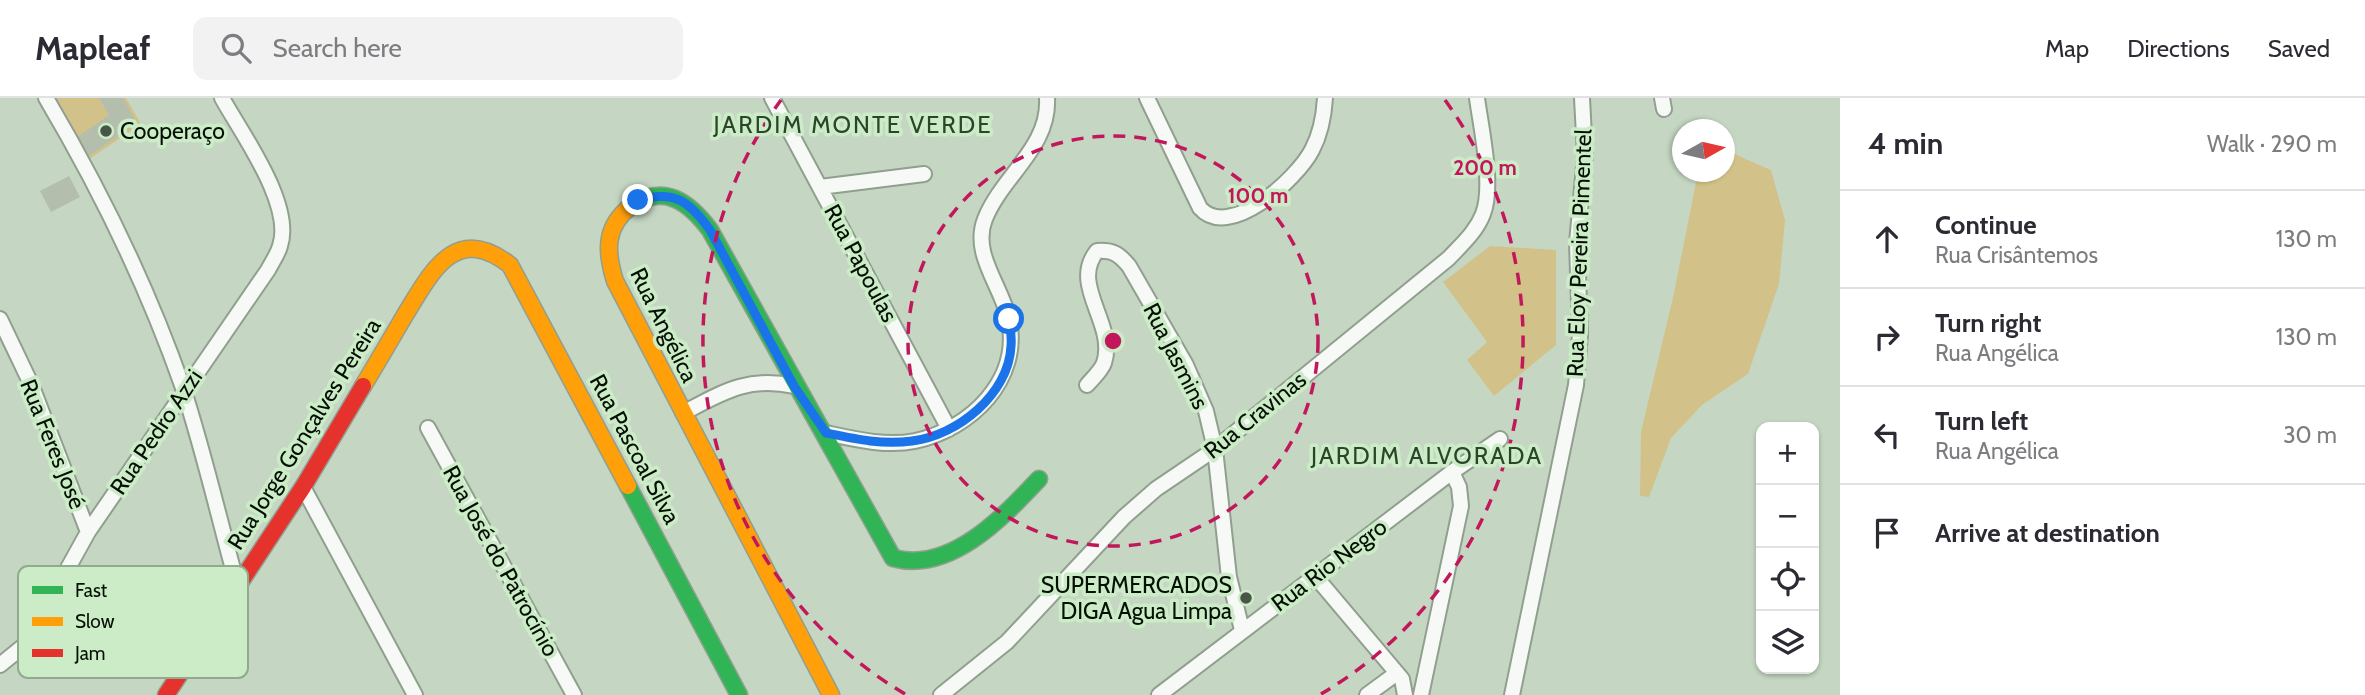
<!DOCTYPE html>
<html lang="en">
<head>
<meta charset="utf-8">
<style>
	body { margin:0; font-family:Cabin,sans-serif; background:#f2f2f3; color:#2b2b33 }
	.controls { position:absolute; right:21px; bottom:21px; display:grid; overflow:hidden; border-radius:14px; box-shadow:0 2px 5px #0004 }
	.controls button { width:63px; height:63px; display:grid; place-items:center; padding:0; border:0; border-bottom:2px solid #e1e1e2; background:#fff; color:#2b2b33; font:35px sans-serif }
	.compass { position:absolute; left:1672px; top:21px; width:63px; height:63px; border-radius:50%; background:#fff; box-shadow:0 2px 5px #0004; rotate:82deg }
	.stop { position:absolute; width:21px; height:21px; margin:-16px; border:5px solid #1a73e8; border-radius:50%; background:#fff }
	.stop.end { background:#1a73e8; border-color:#fff; box-shadow:0 2px 7px #0008 }
	.list { margin:0; padding:0; list-style:none }
	h2 { display:flex; justify-content:space-between; align-items:center; height:91px; margin:0; padding:0 28px; font-size:30px }
	h2 small { font-size:23px; font-weight:400; color:#7c7c81 }
	.list li { display:grid; grid-template-columns:46px 1fr auto; gap:21px; align-items:center; box-sizing:border-box; height:98px; padding:0 28px; border-top:2px solid #e1e1e2 }
	.list b { display:block; font-size:26px; white-space:nowrap }
	.list p { margin:0; font-size:23px; white-space:nowrap; color:#7c7c81 }
	.list em { font-size:23px; font-style:normal; color:#7c7c81 }
	.icon { flex:none; width:38px; height:38px; fill:none; stroke:currentColor; stroke-width:2; stroke-linecap:round; stroke-linejoin:round }
	.map { position:relative; flex:none; width:1840px; height:597px; overflow:hidden }
	header { display:flex; align-items:center; gap:42px; box-sizing:border-box; height:98px; padding:0 35px; background:#fff; border-bottom:2px solid #e1e1e2 }
	header strong { font-size:33px }
	nav { display:flex; gap:38px; margin-inline-start:auto; font-size:24px }
	.search { width:490px; height:63px; background:#f2f2f3; display:flex; align-items:center; gap:18px; box-sizing:border-box; padding:0 24px; border-radius:14px; color:#7c7c81; font-size:26px }
	main { display:flex }
	aside { flex:1; background:#fff }
	.map>svg:first-child { display:block }
	.green { fill:#d2c289 }
	.building { fill:#b3beac }
	.lines { fill:none; stroke-linecap:round; stroke-linejoin:round }
	.street-casing { stroke:#919f8f; stroke-width:18 }
	.fast-casing { stroke:#919f8f; stroke-width:19 }
	.slow-casing { stroke:#919f8f; stroke-width:19 }
	.jam-casing { stroke:#919f8f; stroke-width:19 }
	.street { stroke:#f6f9f6; stroke-width:14 }
	.fast { stroke:#30b455; stroke-width:16 }
	.slow { stroke:#ff9f0a; stroke-width:16 }
	.jam { stroke:#e5322d; stroke-width:16 }
	.route { stroke:#1a73e8; stroke-width:9 }
	.ring { fill:none; stroke:#c2185b; stroke-width:3.5; stroke-dasharray:12 9 }
	.poi-dot { fill:#485547; stroke:#ccecc8; stroke-width:2.5 }
	.labels { text-anchor:middle; dominant-baseline:central; stroke-width:7; stroke-linejoin:round; paint-order:stroke }
	.poi-label { font-size:23px; fill:#050f04; stroke:#ccecc8; text-anchor:start }
	.street-label { font-size:23px; fill:#050f04; stroke:#ccecc8 }
	.neighbourhood-label { font-size:24px; letter-spacing:2px; fill:#2b4528; stroke:#ccecc8 }
	.key { fill:#ccecc8; stroke:#90aa8d; stroke-width:2 }
	.key-label { font-size:19px; fill:#050f04 }
	.centre { fill:#c2185b; stroke:#ccecc8; stroke-width:3.5 }
	.ring-label { font-size:21px; text-anchor:middle; font-weight:bold; fill:#c2185b; stroke:#ccecc8; stroke-width:7; stroke-linejoin:round; paint-order:stroke }
</style>
</head>
<body>
<header>
<strong>Mapleaf</strong>
<div class="search"><svg class="icon" aria-label="search" viewBox="0 0 24 24"><circle cx="10" cy="10" r="6"/><path d="M15 15l6 6"/></svg>Search here</div>
<nav><a>Map</a><a>Directions</a><a>Saved</a></nav>
</header>
<main>
<div class="map">
<svg width="1840" height="597" viewBox="0 0 1840 597">
	<rect width="100%" height="100%" fill="#c5d7c3"/>
	<path class="green" d="M 49,0 L 126,0 L 141,26 L 85,64 Z
		M 1725,52 L 1771,72 L 1785,122 L 1779,186 L 1748,276 L 1702,307 L 1671,340 L 1649,399 L 1640,398 L 1641,334 L 1674,195 L 1698,74 L 1724,74 Z
		M 1490,148 L 1556,152 L 1556,247 L 1494,298 L 1467,262 L 1487,244 L 1443,184 Z"/>
	<path class="building" d="M 99,0 L 123,0 L 137,25 L 86,60 L 75,41 L 109,17 Z
		M 69,78 L 80,99 L 51,114 L 40,93 Z"/>
	<g class="lines">
		<g class="street-casing">
			<path id="street" d="M 46,0 C 101,93 147,187 183,290 C 204,354 219,421 237,486
				M 772,0 L 949,331
				M 1147,0 L 1200,110 C 1229,143 1297,81 1312,52 C 1320,37 1324,17 1325,0
				M 1662,0 L 1664,11
				M 820,89 L 924,76
				M 0,221 L 31,286 L 88,434
				M 1087,287 C 1093,280 1101,273 1104,265 C 1117,226 1069,187 1097,153 C 1113,152 1119,156 1129,168 L 1186,267 L 1206,313 L 1215,351 L 1229,479 L 1242,532
				M 683,315 C 723,294 748,278 794,288
				M 428,330 L 574,597
				M 826,335 C 854,341 886,349 915,343 C 971,331 1021,282 1009,222 C 1002,188 971,156 985,121 C 1002,78 1050,49 1047,0
				M 303,389 L 415,597
				M 1315,478 L 1402,581 L 1405,597
				M 0,567 L 26,546 L 88,434 L 268,172 C 272,164 278,156 280,148 C 294,107 242,36 222,0
				M 941,597 L 1007,544 L 1124,419 L 1156,391 L 1215,351 L 1449,160 C 1462,146 1476,134 1483,116 C 1494,88 1481,30 1477,0
				M 1159,597 L 1452,374 L 1500,341
				M 1367,597 L 1397,575
				M 1421,597 L 1461,408 L 1459,389 L 1452,374
				M 1512,597 L 1576,287 L 1580,236 L 1577,145 L 1585,57 L 1582,0"/>
		</g>
		<g class="fast-casing">
			<path id="fast" d="M 631,108 C 664,85 689,104 710,132 L 893,460 C 950,476 1003,419 1039,381
				M 628,388 L 739,597"/>
		</g>
		<g class="slow-casing">
			<path id="slow" d="M 631,108 C 604,129 606,154 615,183 L 831,597
				M 363,288 C 377,265 391,241 405,217 C 431,175 455,124 510,167 L 628,388"/>
		</g>
		<g class="jam-casing">
			<path id="jam" d="M 166,597 L 303,389 L 363,288"/>
		</g>
		<use href="#street" class="street"/>
		<use href="#fast" class="fast"/>
		<use href="#slow" class="slow"/>
		<use href="#jam" class="jam"/>
	</g>
	<g class="lines">
		<path class="route" d="M 638,102 C 675,92 689,103 710,132 L 794,288 L 826,335 C 855,341 882,347 912,343 C 957,338 1009,296 1011,248 C 1012,239 1010,230 1009,221"/>
	</g>
	<g class="ring">
		<circle cx="1113" cy="243" r="205"/>
		<path d="M905 596A410 410 0 0 1 781 2M1445 2A410 410 0 0 1 1321 596"/>
	</g>
	<g class="poi-dot">
		<circle cx="106" cy="33" r="7"/>
		<circle cx="1246" cy="500" r="7"/>
	</g>
	<g class="labels">
		<g class="poi-label">
			<text x="120" y="33">Cooperaço</text>
			<text x="1232" y="487" text-anchor="end">SUPERMERCADOS<tspan x="1232" dy="26">DIGA Agua Limpa</tspan></text>
		</g>
		<g class="street-label">
			<text transform="translate(1579 155) rotate(-88)">Rua Eloy Pereira Pimentel</text>
			<text transform="translate(861 165) rotate(62)">Rua Papoulas</text>
			<text transform="translate(664 227) rotate(64)">Rua Angélica</text>
			<text transform="translate(1176 258) rotate(63)">Rua Jasmins</text>
			<text transform="translate(1255 317) rotate(-39)">Rua Cravinas</text>
			<text transform="translate(156 334) rotate(-56)">Rua Pedro Azzi</text>
			<text transform="translate(304 336) rotate(-58)">Rua Jorge Gonçalves Pereira</text>
			<text transform="translate(53 346) rotate(68)">Rua Feres José</text>
			<text transform="translate(635 351) rotate(62)">Rua Pascoal Silva</text>
			<text transform="translate(501 463) rotate(61)">Rua José do Patrocínio</text>
			<text transform="translate(1329 467) rotate(-37)">Rua Rio Negro</text>
		</g>
		<g class="neighbourhood-label">
			<text x="853" y="26">JARDIM MONTE VERDE</text>
			<text x="1427" y="357">JARDIM ALVORADA</text>
		</g>
	</g>
	<rect x="18" y="468" width="230" height="112" rx="10" class="key"/>
	<rect x="32" y="488" width="31" height="8" fill="#30b455"/>
	<rect x="32" y="519" width="31" height="9" fill="#ff9f0a"/>
	<rect x="32" y="551" width="31" height="8" fill="#e5322d"/>
	<g class="key-label">
		<text x="75" y="499">Fast</text>
		<text x="75" y="530">Slow</text>
		<text x="75" y="562">Jam</text>
	</g>
	<circle cx="1113" cy="243" r="10" class="centre"/>
	<g class="ring-label">
		<text x="1485" y="77">200 m</text>
		<text x="1258" y="105">100 m</text>
	</g>
</svg>
<div class="controls">
<button>+</button>
<button>−</button>
<button><svg class="icon" aria-label="locate" viewBox="0 0 24 24"><circle cx="12" cy="12" r="6"/><path d="M12 2v4M12 18v4M2 12h4M18 12h4"/></svg></button>
<button><svg class="icon" aria-label="layers" viewBox="0 0 24 24"><path d="M12 4l9 5-9 5-9-5zM3 14l9 5 9-5"/></svg></button>
</div>
<svg class="compass" viewBox="-18 -18 36 36"><path d="M0-13l5 13h-10z" fill="#e53935"/><path d="M0 13l5-13h-10z" fill="#7c7c81"/></svg>
<div class="stop" style="left:1009px;top:221px"></div>
<div class="stop end" style="left:638px;top:102px"></div>
</div>
<aside>
<h2>4 min<small>Walk · 290 m</small></h2>
<ul class="list">
<li><svg class="icon" aria-label="ahead" viewBox="0 0 24 24"><path d="M12 20V5M6 11l6-6 6 6"/></svg><div><b>Continue</b><p>Rua Crisântemos</p></div><em>130 m</em></li>
<li><svg class="icon" aria-label="right" viewBox="0 0 24 24"><path d="M7 20v-9h11M14 6l5 5-5 5"/></svg><div><b>Turn right</b><p>Rua Angélica</p></div><em>130 m</em></li>
<li><svg class="icon" aria-label="left" viewBox="0 0 24 24"><path d="M17 20v-9H6M10 6l-5 5 5 5"/></svg><div><b>Turn left</b><p>Rua Angélica</p></div><em>30 m</em></li>
<li><svg class="icon" aria-label="arrive" viewBox="0 0 24 24"><path d="M6 21V4h12l-3 4 3 4H6"/></svg><div><b>Arrive at destination</b></div></li>
</ul>
</aside>
</main>
</body>
</html>
